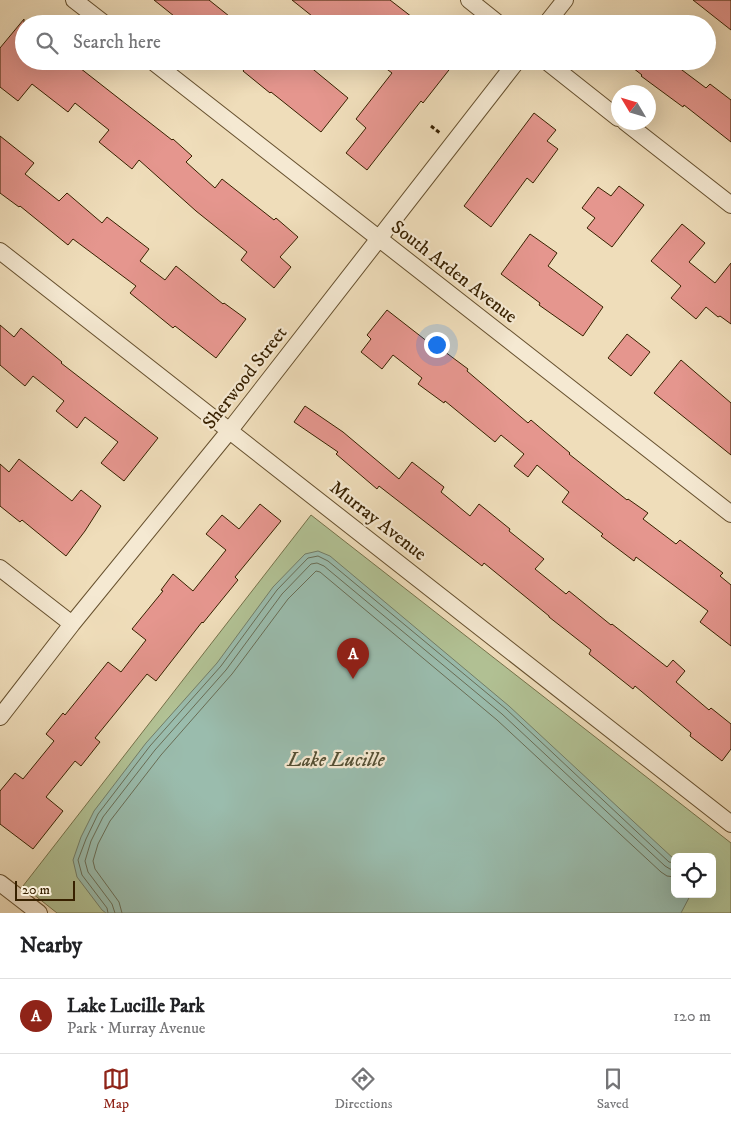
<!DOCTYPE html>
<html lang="en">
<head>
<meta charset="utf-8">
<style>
	body { margin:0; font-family:"IM FELL DW Pica",serif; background:#f2f2f2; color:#202124 }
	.controls { position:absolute; right:15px; bottom:15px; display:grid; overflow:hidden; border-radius:8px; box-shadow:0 5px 20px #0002 }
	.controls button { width:45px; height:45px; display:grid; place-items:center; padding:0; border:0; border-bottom:1px solid #e0e0e0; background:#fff; color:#202124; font:25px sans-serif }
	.compass { position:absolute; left:611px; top:85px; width:45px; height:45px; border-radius:50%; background:#fff; box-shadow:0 5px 20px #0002; rotate:308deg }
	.scale { position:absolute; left:15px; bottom:12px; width:60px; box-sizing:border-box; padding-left:5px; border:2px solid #382100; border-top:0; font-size:14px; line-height:18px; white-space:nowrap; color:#382100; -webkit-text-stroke:4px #f5e9d2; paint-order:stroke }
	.you { position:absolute; left:436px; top:344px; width:18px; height:18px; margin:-12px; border:4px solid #fff; border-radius:50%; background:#1a73e8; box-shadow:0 0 0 8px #1a73e833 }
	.badge { display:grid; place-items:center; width:32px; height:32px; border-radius:50%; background:#8f2418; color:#fff; font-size:16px; font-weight:700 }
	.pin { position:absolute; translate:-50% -41px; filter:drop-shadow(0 1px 2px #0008) }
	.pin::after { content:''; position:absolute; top:26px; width:18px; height:15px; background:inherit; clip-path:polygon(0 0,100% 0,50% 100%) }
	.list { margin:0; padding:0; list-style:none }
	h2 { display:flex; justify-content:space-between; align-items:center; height:65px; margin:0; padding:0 20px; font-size:21px }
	h2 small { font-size:16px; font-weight:400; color:#757577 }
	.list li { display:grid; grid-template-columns:32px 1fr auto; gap:15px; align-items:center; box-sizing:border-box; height:75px; padding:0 20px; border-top:1px solid #e0e0e0 }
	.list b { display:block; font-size:19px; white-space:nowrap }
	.list p { margin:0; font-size:16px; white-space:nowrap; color:#757577 }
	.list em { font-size:16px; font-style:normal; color:#757577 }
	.icon { flex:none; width:28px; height:28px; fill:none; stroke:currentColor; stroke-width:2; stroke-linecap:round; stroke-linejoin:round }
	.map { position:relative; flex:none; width:731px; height:913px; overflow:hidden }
	.search { position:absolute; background:#fff; box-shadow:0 5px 20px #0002; left:15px; right:15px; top:15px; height:55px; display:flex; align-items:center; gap:12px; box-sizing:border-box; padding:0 18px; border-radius:28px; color:#757577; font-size:19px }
	.sheet { height:140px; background:#fff }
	nav { display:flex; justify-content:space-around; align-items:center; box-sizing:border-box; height:70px; border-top:1px solid #e0e0e0; background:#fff; font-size:14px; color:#757577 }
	nav a { display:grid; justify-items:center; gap:2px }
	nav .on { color:#8f2418 }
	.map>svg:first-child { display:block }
	.green { fill:#b2c295; stroke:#75724a; fill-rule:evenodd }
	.water { fill:#9abcad; stroke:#737e68 }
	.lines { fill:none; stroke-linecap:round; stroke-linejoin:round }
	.shore { stroke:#696e56; stroke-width:1 }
	.building { fill:#e5968e; stroke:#382100 }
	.street-casing { stroke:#66502e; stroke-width:18 }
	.path { stroke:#382100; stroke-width:3; stroke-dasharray:4 2.5; stroke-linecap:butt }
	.street { stroke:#f5e9d2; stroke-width:16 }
	.labels { text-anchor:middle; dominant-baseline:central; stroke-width:4.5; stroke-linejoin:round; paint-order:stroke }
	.street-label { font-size:19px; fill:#382100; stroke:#f5e9d2 }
	.water-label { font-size:20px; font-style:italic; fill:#555034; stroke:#f5e9d2 }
</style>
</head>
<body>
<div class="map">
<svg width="731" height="913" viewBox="0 0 731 913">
	<rect width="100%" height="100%" fill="#efddba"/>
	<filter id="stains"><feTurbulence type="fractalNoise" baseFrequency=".004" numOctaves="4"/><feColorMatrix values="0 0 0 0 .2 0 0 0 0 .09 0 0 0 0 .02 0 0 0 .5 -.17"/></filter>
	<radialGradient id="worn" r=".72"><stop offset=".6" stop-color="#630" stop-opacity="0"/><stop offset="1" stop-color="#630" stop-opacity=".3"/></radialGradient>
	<path class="green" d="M 311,515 L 731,843 L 731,912 L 730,913 L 57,913 L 23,886 ZM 675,857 L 712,857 L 712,894 L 675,894 Z"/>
	<path class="water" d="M 318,551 L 330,556 L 509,706 L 675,860 L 675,894 L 691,894 L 681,913 L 106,913 L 102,910 L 77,877 L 73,860 L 81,837 L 94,811 L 146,743 L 217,663 L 273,587 L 305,554 Z"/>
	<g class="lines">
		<path class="shore" d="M 108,913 L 107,908 L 82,875 L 78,860 L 86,839 L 98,814 L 150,746 L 221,666 L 277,590 L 308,558 L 318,556 L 328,561 L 506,709 L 669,862 L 675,863
			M 115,913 L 112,904 L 88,872 L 85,861 L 91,841 L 103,817 L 155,750 L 226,670 L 282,594 L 311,564 L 317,563 L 324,566 L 502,714 L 665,866 L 670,869 L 675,870
			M 122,913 L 119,902 L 95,869 L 93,861 L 98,844 L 110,821 L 161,755 L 232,674 L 288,599 L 316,571 L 320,572 L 497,720 L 661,872 L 667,876 L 675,877"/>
	</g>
	<path class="building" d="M 154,0 L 209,0 L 239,24 L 184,24 Z
		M 292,0 L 390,0 L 421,24 L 322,24 Z
		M 693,0 L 731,0 L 731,30 Z
		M 24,19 L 24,61 L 71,61 L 172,140 L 173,139 L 192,156 L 186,162 L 215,188 L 222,179 L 274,220 L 276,218 L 298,237 L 280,257 L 291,267 L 274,288 L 241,260 L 247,252 L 196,211 L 139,160 L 132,169 L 99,142 L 109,130 L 75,103 L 68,112 L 32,84 L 18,101 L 0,87 L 0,48 Z
		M 251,61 L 303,61 L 348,98 L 321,132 L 271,92 L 270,93 L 243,71 Z
		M 376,61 L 456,61 L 423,103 L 421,101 L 367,170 L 346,153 L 366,128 L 356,119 L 392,73 Z
		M 624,61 L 670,61 L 706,88 L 710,84 L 731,100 L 731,142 L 684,105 L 683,107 L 641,76 L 642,75 Z
		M 534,113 L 556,130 L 547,141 L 558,149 L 533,183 L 527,178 L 491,227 L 464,206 Z
		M 0,136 L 34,163 L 25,174 L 59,201 L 67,193 L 102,223 L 107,217 L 149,249 L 140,261 L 165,280 L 176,266 L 223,304 L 224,303 L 246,319 L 216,358 L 175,326 L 173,328 L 130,293 L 136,286 L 73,239 L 68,245 L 20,206 L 19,207 L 0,193 Z
		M 619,186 L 644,205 L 612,247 L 587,228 L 595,218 L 582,208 L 598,187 L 611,196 Z
		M 682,224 L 705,243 L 689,262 L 715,283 L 731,263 L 731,324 L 720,316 L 718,317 L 706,307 L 696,319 L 671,298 L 681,286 L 651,261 Z
		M 530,234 L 557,253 L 548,266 L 603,307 L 583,336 L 539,305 L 540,303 L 501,274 Z
		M 387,310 L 428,342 L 429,340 L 468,369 L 467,371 L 528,423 L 531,420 L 570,453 L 569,454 L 627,500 L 628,499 L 648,513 L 643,519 L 676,544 L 680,540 L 723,573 L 720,576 L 731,585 L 731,646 L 700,622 L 708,611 L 636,557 L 634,561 L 601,536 L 603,534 L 562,502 L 569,492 L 537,465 L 528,477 L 514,466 L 524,454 L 501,435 L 495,442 L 445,401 L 444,403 L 418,384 L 422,378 L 393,355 L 382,369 L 361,352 L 371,339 L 367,335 Z
		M 0,325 L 14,337 L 21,328 L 62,362 L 61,363 L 158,438 L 124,481 L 101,463 L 118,442 L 85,417 L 77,428 L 56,411 L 64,401 L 33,376 L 25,386 L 0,365 Z
		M 627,334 L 650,352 L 631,376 L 608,358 Z
		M 681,360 L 731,403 L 731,455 L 654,393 Z
		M 305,406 L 343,432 L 399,479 L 412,462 L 444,487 L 441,492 L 470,516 L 479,504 L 510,529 L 509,531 L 544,559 L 535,569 L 566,594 L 569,591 L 611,625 L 612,624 L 667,667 L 673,660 L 685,671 L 676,682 L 709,710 L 711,708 L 731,724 L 731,749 L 722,761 L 690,736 L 691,733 L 635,686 L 633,689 L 589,654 L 591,650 L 549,617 L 549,616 L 484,563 L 482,566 L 379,486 L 377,489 L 336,454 L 338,452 L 294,422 Z
		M 19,459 L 72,501 L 81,490 L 101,506 L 85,531 L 66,556 L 22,520 L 20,522 L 0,506 L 0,464 L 9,472 Z
		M 260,504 L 281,521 L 235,577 L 238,580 L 203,623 L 202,622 L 156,681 L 147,674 L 95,738 L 100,742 L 81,766 L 75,761 L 46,797 L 63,811 L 33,849 L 0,824 L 0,791 L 15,773 L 23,779 L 54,741 L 46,734 L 63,713 L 65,715 L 108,662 L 121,672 L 146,640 L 132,629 L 163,591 L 161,590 L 173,574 L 193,591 L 226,550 L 206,534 L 222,515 L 239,529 Z"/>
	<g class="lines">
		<g class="street-casing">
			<path id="street" d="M 74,0 L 105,24
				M 469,0 L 499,24
				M 546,24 L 565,0
				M 152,61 L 731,514
				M 546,61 L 618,118
				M 625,122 L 731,205
				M 0,251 L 731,824
				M 0,568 L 72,624
				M 0,717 L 72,624 L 230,430 L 517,61
				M 0,883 L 39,913"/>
		</g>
		<path class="path" d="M 431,126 L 440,133"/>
		<use href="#street" class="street"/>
	</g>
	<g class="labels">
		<g class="street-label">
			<text transform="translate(454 272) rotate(38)">South Arden Avenue</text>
			<text transform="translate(245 378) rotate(-52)">Sherwood Street</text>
			<text transform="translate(378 521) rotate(38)">Murray Avenue</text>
		</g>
		<g class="water-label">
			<text x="336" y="760">Lake Lucille</text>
		</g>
	</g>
	<rect width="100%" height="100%" filter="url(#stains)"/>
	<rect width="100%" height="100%" fill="url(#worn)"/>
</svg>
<div class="controls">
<button><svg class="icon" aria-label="locate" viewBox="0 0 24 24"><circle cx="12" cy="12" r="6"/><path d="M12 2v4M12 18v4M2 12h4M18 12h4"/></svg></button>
</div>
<svg class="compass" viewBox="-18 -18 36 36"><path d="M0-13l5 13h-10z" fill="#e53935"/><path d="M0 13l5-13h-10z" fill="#757577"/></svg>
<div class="scale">20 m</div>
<div class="you"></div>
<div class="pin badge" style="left:353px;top:679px">A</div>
<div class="search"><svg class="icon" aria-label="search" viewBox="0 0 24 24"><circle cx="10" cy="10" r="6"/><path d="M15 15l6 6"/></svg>Search here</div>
</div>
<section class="sheet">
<h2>Nearby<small></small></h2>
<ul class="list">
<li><span class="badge">A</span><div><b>Lake Lucille Park</b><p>Park · Murray Avenue</p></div><em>120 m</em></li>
</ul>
</section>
<nav>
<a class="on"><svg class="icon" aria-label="map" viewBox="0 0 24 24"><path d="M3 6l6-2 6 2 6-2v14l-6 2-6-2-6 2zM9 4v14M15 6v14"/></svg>Map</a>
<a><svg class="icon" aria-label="directions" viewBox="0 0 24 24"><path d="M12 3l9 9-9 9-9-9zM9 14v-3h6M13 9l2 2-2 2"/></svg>Directions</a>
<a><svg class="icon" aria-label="saved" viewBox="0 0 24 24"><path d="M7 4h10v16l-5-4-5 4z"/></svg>Saved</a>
</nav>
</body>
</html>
